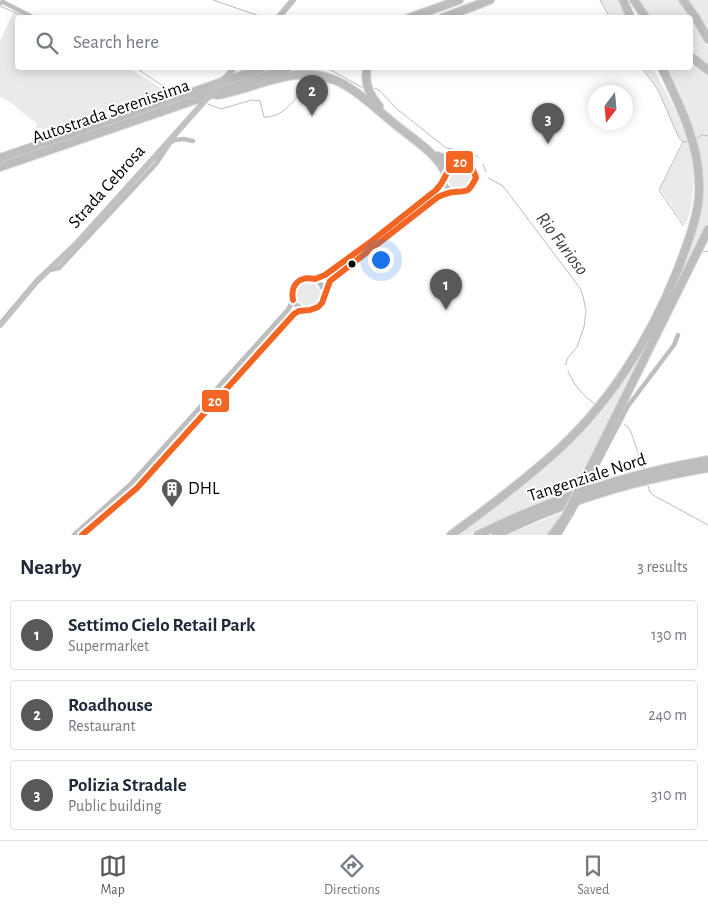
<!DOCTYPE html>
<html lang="en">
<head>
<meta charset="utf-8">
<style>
	body { margin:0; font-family:"Alegreya Sans",sans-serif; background:#f2f2f3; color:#1f2937 }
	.compass { position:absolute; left:588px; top:85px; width:45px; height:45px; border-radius:50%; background:#fff; box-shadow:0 2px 12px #0003; rotate:196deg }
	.you { position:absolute; left:380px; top:259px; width:18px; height:18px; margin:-12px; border:4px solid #fff; border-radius:50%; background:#1a73e8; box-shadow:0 0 0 8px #1a73e833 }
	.badge { display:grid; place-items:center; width:32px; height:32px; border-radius:50%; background:#595959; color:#fff; font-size:16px; font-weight:700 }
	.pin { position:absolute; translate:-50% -41px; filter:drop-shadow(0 1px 2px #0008) }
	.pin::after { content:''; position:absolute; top:26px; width:18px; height:15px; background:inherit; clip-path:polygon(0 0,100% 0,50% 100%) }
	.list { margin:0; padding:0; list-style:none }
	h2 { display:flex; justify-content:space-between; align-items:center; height:65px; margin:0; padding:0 20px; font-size:21px }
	h2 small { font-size:16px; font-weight:400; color:#747a83 }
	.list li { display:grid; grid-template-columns:32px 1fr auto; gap:15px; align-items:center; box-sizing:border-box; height:70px; margin:0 10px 10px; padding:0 10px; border:1px solid #e0e1e3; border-radius:5px }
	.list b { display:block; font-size:19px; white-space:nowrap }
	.list p { margin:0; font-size:16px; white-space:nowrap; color:#747a83 }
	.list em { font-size:16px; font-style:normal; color:#747a83 }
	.icon { flex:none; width:28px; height:28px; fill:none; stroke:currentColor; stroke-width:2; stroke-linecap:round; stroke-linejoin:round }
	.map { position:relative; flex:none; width:708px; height:535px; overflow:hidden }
	.search { position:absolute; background:#fff; box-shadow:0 2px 12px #0003; left:15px; right:15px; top:15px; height:55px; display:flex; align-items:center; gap:12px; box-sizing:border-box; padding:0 18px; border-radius:5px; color:#747a83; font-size:19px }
	.sheet { height:305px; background:#fff }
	nav { display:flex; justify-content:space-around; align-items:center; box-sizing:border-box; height:70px; border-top:1px solid #e0e1e3; background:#fff; font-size:14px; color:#747a83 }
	nav a { display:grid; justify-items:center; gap:2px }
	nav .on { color:#595959 }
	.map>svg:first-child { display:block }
	.green { fill:#eaeaea }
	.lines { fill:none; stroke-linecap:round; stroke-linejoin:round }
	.stream { stroke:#bcbcbc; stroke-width:1 }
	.motorway-casing { stroke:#dbdbdb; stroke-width:10 }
	.minor { stroke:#bebebe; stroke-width:4.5 }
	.tertiary { stroke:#bebebe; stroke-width:5 }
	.secondary { stroke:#c1c1c1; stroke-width:6 }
	.motorway { stroke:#bdbdbd; stroke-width:8 }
	.motorway-bridge-casing { stroke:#dbdbdb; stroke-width:10; stroke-linecap:butt }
	.minor-bridge { stroke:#bebebe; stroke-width:4.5 }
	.secondary-bridge { stroke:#c1c1c1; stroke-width:6 }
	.motorway-bridge { stroke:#bdbdbd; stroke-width:8 }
	.bus-1-casing { stroke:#fff; stroke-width:10 }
	.bus-1 { stroke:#f26522; stroke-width:6 }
	.bus-dot { fill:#000; stroke:#fff; stroke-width:2 }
	.labels { text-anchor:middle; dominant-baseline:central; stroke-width:4; stroke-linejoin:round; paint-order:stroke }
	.street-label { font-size:18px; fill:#000; stroke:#fff }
	.poi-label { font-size:18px; fill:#000; stroke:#fff; text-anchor:start }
	.water-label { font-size:19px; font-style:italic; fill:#404040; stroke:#fff }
	.line-badge { stroke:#fff; stroke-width:2 }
	.badge-label { font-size:14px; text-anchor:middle; font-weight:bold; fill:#fff }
</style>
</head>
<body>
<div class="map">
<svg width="708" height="535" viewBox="0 0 708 535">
	<rect width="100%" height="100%" fill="#fff"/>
	<path class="green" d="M 600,0 L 619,0 L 626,17 L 611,17 Z
		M 637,0 L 678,0 L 696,25 L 708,47 L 708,67 L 691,54 L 690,18 L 648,17 Z
		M 688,0 L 708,0 L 708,32 L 697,13 Z
		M 14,11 L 27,17 L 18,18 L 18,68 L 129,68 L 167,92 L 62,126 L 46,129 L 36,128 L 37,123 C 22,115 16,103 0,97 L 0,41 Z
		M 691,59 L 708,74 L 708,224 L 671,298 L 702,202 L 703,176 L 698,148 L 666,68 L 690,68 Z
		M 643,68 L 653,68 C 675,109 697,143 693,192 C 692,203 690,216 685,226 L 660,189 L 684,142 L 679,138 L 658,90 Z
		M448 178a12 12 0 1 1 24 0a12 12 0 1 1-24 0Z
		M296 294a12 12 0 1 1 24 0a12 12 0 1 1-24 0Z
		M 655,326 L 574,490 L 524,509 L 470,535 L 457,535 L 575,436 Z
		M 563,512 L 548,535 L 506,535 Z"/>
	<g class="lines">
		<path class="stream" d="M 213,0 L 265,18
			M 600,0 L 610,18
			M 0,6 L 28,18
			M 136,68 L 166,88 L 173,91
			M 327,68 L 363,88
			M 642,68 L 658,90 L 679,138 L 683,142 L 688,141
			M 374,88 L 379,90 L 397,109 L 446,148 L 472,152 L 479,158
			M 208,104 L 221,109 L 252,100 L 260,101 L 264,117 C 285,118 298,95 310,80 L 334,84
			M 697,138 L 702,135 L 708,136
			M 483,164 L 486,172
			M 488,178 L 503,186 L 580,288 L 583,296 L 586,311 L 584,327 L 577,347 L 567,359 L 566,365
			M 683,225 L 659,190 L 683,142
			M 703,252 L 708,251
			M 568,371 C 574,385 582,395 595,404
			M 624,424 L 628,427 L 631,432 L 644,470
			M 648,486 L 650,492 L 653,495 L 708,525"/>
		<g class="motorway-casing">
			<path id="motorway" d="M 623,0 L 631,18
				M 634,0 L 646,18
				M 683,0 L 696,18 L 708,39
				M 409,18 L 459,0
				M 442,18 L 490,0
				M 690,56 L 708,70
				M 367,68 C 364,83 369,95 379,106
				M 217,95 C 236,92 253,85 272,80 C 332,62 353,90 396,125 C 413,139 436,153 445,172
				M 438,156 L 454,163
				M 0,158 L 263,68
				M 0,167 L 288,68
				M 583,482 L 708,230
				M 451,535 C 484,511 518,485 549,458 C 607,408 650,340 678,269 C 688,242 701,211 699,182 C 698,141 679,104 662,68
				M 478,535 C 551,499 628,474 708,460
				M 496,535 C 562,502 635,480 708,468
				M 552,535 L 566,516"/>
		</g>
		<path class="minor" d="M 0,3 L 3,2 L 34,18
			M 50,270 L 59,268 L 156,164 L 170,143 L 174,140 L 184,139 L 193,141
			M 590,479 L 628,406 L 674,345 L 678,335
			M 559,535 L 572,513"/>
		<path class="tertiary" d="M444 178a16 16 0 1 1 32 0a16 16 0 1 1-32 0Z
			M 315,279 L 325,275 L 397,222 L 436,190 L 444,179
			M 324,291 L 330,281 L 438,197 L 453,192
			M 74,535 L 131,484 L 288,310 L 293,300
			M 82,535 L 137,488 L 294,314 C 301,309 311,312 317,307 C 335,294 316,268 296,282 C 287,293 292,306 306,310"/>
		<path class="secondary" d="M 278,18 L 293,0
			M 0,325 L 37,281 L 76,244 L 169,141"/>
		<use href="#motorway" class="motorway"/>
		<g class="motorway-bridge-casing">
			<path id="motorway-bridge" d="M 566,516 L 583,482"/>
		</g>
		<path class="minor-bridge" d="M 572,513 L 590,479"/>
		<path class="secondary-bridge" d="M 169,141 L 234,68"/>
		<use href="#motorway-bridge" class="motorway-bridge"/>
		<g class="bus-1-casing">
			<path id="bus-1" d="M 293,300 C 290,284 300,276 315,279
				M 82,535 L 137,488 L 294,314 L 299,311 L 310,310 L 318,307 L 322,303 L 330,281 L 438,197 C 443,195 449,192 454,192 C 470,191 468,192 476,178 C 473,166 464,159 452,164 L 441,184 L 436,190 L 369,243 L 325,275 L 315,279"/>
		</g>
		<use href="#bus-1" class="bus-1"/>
	</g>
	<defs>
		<g id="building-pin" transform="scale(1.125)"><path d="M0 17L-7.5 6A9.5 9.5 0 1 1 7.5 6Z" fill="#595959" stroke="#fff"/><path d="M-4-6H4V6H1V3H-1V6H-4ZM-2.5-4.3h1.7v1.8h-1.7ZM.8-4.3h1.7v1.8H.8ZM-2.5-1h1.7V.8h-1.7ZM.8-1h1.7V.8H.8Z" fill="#fff"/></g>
	</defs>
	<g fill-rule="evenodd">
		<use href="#building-pin" x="172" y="489"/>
	</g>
	<circle class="bus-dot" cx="352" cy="264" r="4.5"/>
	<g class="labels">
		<g class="street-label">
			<text transform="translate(111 112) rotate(-19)">Autostrada Serenissima</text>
			<text transform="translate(107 187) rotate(-48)">Strada Cebrosa</text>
			<text transform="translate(587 478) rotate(-18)">Tangenziale Nord</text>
		</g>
		<g class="poi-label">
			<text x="188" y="489">DHL</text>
		</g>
		<g class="water-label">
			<text transform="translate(562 244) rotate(53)">Rio Furioso</text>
		</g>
	</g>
	<g class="line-badge">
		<rect x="445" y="150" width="29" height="24" rx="5" fill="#f26522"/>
		<rect x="201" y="389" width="29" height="24" rx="5" fill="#f26522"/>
	</g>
	<g class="badge-label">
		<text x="460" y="167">20</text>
		<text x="215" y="406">20</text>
	</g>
</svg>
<svg class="compass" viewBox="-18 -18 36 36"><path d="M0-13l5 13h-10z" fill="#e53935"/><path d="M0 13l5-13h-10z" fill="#747a83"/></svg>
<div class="you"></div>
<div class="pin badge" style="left:446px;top:310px">1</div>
<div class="pin badge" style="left:312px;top:116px">2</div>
<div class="pin badge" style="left:548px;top:144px">3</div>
<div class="search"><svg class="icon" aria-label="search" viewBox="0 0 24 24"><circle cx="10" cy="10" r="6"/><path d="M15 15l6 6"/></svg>Search here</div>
</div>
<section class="sheet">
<h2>Nearby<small>3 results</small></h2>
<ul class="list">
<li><span class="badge">1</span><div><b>Settimo Cielo Retail Park</b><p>Supermarket</p></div><em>130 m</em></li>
<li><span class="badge">2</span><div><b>Roadhouse</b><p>Restaurant</p></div><em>240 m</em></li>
<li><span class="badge">3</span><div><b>Polizia Stradale</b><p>Public building</p></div><em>310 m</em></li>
</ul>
</section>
<nav>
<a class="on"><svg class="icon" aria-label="map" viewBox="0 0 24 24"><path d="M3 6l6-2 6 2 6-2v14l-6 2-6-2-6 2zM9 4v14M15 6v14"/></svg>Map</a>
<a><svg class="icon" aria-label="directions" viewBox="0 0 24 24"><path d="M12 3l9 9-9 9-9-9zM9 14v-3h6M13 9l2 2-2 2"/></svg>Directions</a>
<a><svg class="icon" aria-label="saved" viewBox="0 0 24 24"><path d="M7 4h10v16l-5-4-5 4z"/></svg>Saved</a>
</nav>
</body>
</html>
